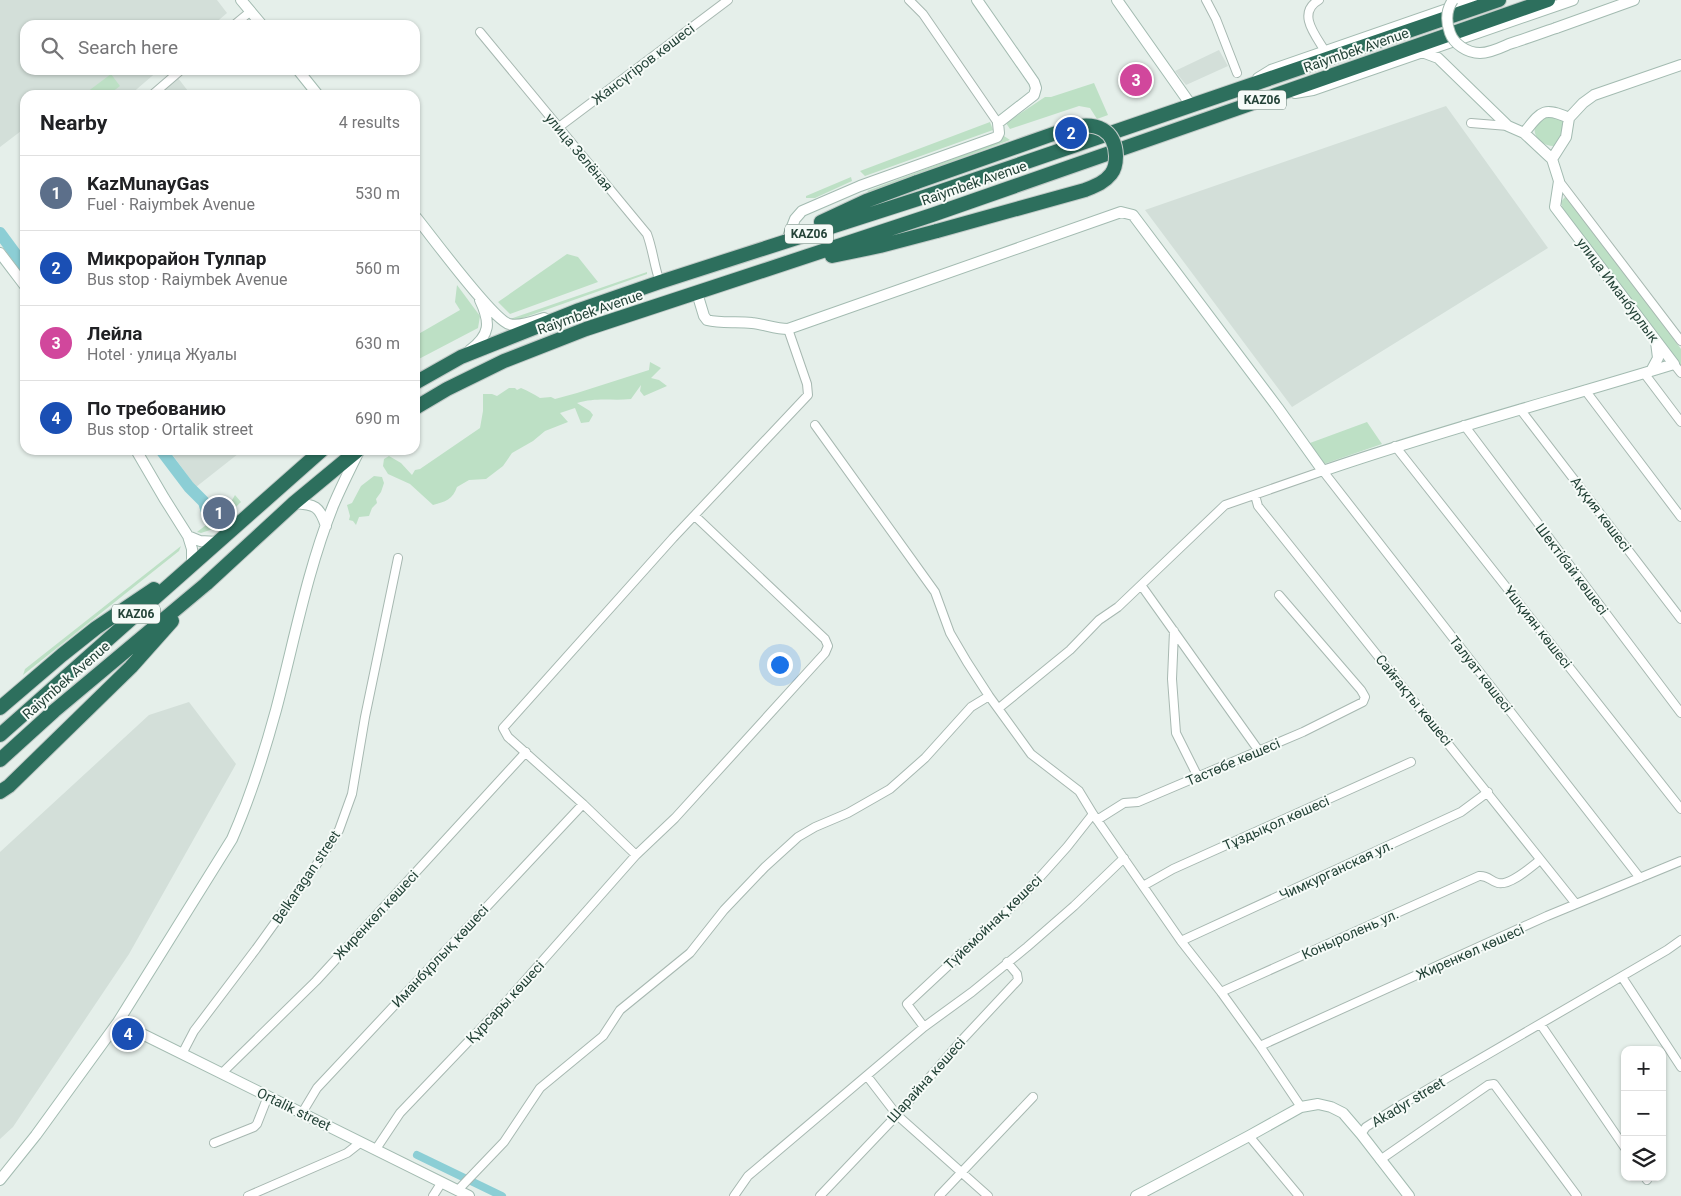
<!DOCTYPE html>
<html lang="en">
<head>
<meta charset="utf-8">
<style>
	body { margin:0; font-family:Roboto,sans-serif; background:#f6f6f6; color:#202124 }
	.controls { position:absolute; right:15px; bottom:15px; display:grid; overflow:hidden; border-radius:10px; box-shadow:0 1px 4px #0004 }
	.controls button { width:45px; height:45px; display:grid; place-items:center; padding:0; border:0; border-bottom:1px solid #e0e0e0; background:#fff; color:#202124; font:25px sans-serif }
	.you { position:absolute; left:779px; top:664px; width:18px; height:18px; margin:-12px; border:4px solid #fff; border-radius:50%; background:#1a73e8; box-shadow:0 0 0 8px #1a73e833 }
	.badge { display:grid; place-items:center; width:32px; height:32px; border-radius:50%; background:#2563eb; color:#fff; font-size:16px; font-weight:700 }
	.pin { position:absolute; translate:-50% -50%; border:2px solid #fff; box-shadow:0 1px 5px #0006 }
	.list { margin:0; padding:0; list-style:none }
	h2 { display:flex; justify-content:space-between; align-items:center; height:65px; margin:0; padding:0 20px; font-size:21px }
	h2 small { font-size:16px; font-weight:400; color:#757577 }
	.list li { display:grid; grid-template-columns:32px 1fr auto; gap:15px; align-items:center; box-sizing:border-box; height:75px; padding:0 20px; border-top:1px solid #e0e0e0 }
	.list b { display:block; font-size:19px; white-space:nowrap }
	.list p { margin:0; font-size:16px; white-space:nowrap; color:#757577 }
	.list em { font-size:16px; font-style:normal; color:#757577 }
	.icon { flex:none; width:28px; height:28px; fill:none; stroke:currentColor; stroke-width:2; stroke-linecap:round; stroke-linejoin:round }
	.map { position:relative; flex:none; width:1681px; height:1196px; overflow:hidden }
	.search { position:absolute; background:#fff; box-shadow:0 1px 4px #0004; left:20px; top:20px; width:400px; height:55px; display:flex; align-items:center; gap:12px; box-sizing:border-box; padding:0 18px; border-radius:15px; color:#757577; font-size:19px }
	.panel { position:absolute; background:#fff; box-shadow:0 1px 4px #0004; left:20px; top:90px; width:400px; height:365px; border-radius:15px }
	.map>svg:first-child { display:block }
	.built { fill:#d3dfd9 }
	.green { fill:#bde0c5 }
	.lines { fill:none; stroke-linecap:round; stroke-linejoin:round }
	.canal { stroke:#8cced5; stroke-width:8 }
	.river { stroke:#8cced5; stroke-width:12 }
	.street-casing { stroke:#a7b8b1; stroke-width:10 }
	.secondary-casing { stroke:#a3bbb1; stroke-width:12 }
	.highway-casing { stroke:#c1cac7; stroke-width:16 }
	.street { stroke:#fff; stroke-width:8 }
	.secondary { stroke:#fff; stroke-width:10 }
	.highway { stroke:#2d6f5d; stroke-width:14 }
	.secondary-bridge-casing { stroke:#a3bbb1; stroke-width:12; stroke-linecap:butt }
	.highway-bridge-casing { stroke:#c1cac7; stroke-width:16; stroke-linecap:butt }
	.secondary-bridge { stroke:#fff; stroke-width:10 }
	.highway-bridge { stroke:#2d6f5d; stroke-width:14 }
	.labels { text-anchor:middle; dominant-baseline:central; stroke-width:4; stroke-linejoin:round; paint-order:stroke }
	.shield { fill:#f6fbf8; stroke:#627a71; stroke-width:1 }
	.shield-label { font-size:12px; font-weight:bold; fill:#234237 }
	.street-label { font-size:14px; fill:#234237; stroke:#f6fbf8 }
</style>
</head>
<body>
<div class="map">
<svg width="1681" height="1196" viewBox="0 0 1681 1196">
	<rect width="100%" height="100%" fill="#e5efea"/>
	<path class="built" d="M 0,0 L 217,0 L 227,13 L 213,25 L 25,25 L 25,70 L 159,70 L 130,95 L 25,95 L 25,128 L 0,147 Z
		M 1219,50 L 1228,66 L 1186,85 L 1175,71 Z
		M 178,78 L 191,95 L 158,95 Z
		M 1446,106 L 1548,248 L 1292,407 L 1145,210 Z
		M 169,450 L 243,450 L 196,487 Z
		M 189,702 L 236,764 L 129,954 L 13,1127 L 0,1139 L 0,852 L 149,715 Z"/>
	<path class="green" d="M 111,74 L 120,86 L 108,95 L 83,95 Z
		M 1094,83 L 1108,115 L 1097,119 L 1090,108 L 1079,106 L 1010,129 L 1006,123 L 1045,97 L 1051,97 Z
		M 1549,115 L 1563,121 L 1567,131 L 1555,146 C 1542,147 1528,134 1538,121 C 1541,118 1545,117 1549,115 Z
		M 990,122 L 993,130 L 865,176 L 860,171 Z
		M 1004,136 L 1010,140 L 869,193 L 867,191 L 998,142 Z
		M 851,177 L 852,181 L 815,198 L 806,198 L 806,196 Z
		M 1565,197 L 1570,199 L 1681,349 L 1681,366 L 1563,210 L 1561,202 Z
		M 567,254 L 578,257 L 598,282 L 510,314 L 498,302 Z
		M 647,272 L 647,274 L 520,319 L 510,319 Z
		M 457,285 L 480,316 L 478,328 L 415,361 L 415,336 L 460,310 L 455,302 Z
		M 650,362 L 661,368 L 651,378 L 659,380 L 667,386 L 644,396 L 640,391 L 641,385 L 631,399 C 611,401 597,397 577,403 L 590,411 L 593,415 L 589,422 L 581,423 L 575,408 L 560,413 L 568,422 L 545,431 L 533,441 L 512,453 L 503,466 L 486,479 L 469,480 L 457,487 C 453,499 445,502 433,505 L 410,484 L 388,474 L 383,466 L 384,459 L 389,456 L 401,463 L 412,475 L 415,470 L 420,469 L 480,428 L 483,411 L 483,394 L 492,394 L 497,396 L 509,388 L 515,388 L 517,390 L 521,388 C 528,391 534,394 540,398 L 551,397 L 555,399 L 577,393 L 649,370 Z
		M 1367,422 L 1382,444 L 1324,464 L 1310,443 Z
		M 374,476 L 382,477 L 384,483 L 381,492 L 376,499 L 377,503 L 372,508 L 369,516 L 359,517 L 356,525 L 353,521 L 349,520 L 350,516 L 347,505 L 352,503 L 361,486 Z
		M 235,495 L 241,502 L 213,529 L 201,533 L 197,532 L 227,509 Z
		M 181,546 L 179,551 L 23,675 L 25,669 Z"/>
	<g class="lines">
		<path class="canal" d="M 417,1155 L 502,1196"/>
		<path class="river" d="M 0,233 L 25,267
			M 161,450 L 189,487 L 204,502 L 207,512"/>
		<g class="street-casing">
			<path id="street" d="M 909,0 L 923,14 L 998,123
				M 1206,0 L 1216,19 L 1237,73
				M 1319,0 C 1296,13 1316,36 1325,51
				M 234,25 L 251,11
				M 480,32 L 647,234 C 653,250 654,266 660,282
				M 152,95 L 181,70
				M 1471,123 L 1508,126
				M 559,127 L 728,0
				M 1559,181 L 1681,341
				M 1674,364 L 1681,373
				M 1644,373 L 1681,422
				M 1585,390 L 1681,517
				M 1520,409 L 1681,619
				M 815,425 L 935,592 L 950,633 L 967,662 L 989,696 L 1031,754 L 1079,791 L 1093,814 L 1181,941 L 1221,992 L 1260,1046 L 1301,1107
				M 1464,425 L 1681,713
				M 1395,446 L 1681,809
				M 1255,495 L 1258,506 L 1576,904
				M 1141,585 L 1259,751
				M 1174,631 L 1172,679 L 1176,733 L 1198,777
				M 999,708 L 1070,650 L 1099,620 L 1118,607 L 1225,505 L 1323,471 L 1640,878
				M 1097,820 L 1124,803 L 1138,802 L 1303,732 L 1363,702 L 1365,697 L 1361,690 L 1279,595
				M 636,855 L 583,804 L 508,737 L 503,728 L 673,538 L 808,395 L 807,384 L 788,329
				M 1143,886 L 1173,869 L 1411,762
				M 1181,941 L 1461,812 L 1488,792
				M 1622,977 L 1681,1067
				M 1221,992 L 1479,876 C 1488,875 1490,881 1498,883 C 1510,886 1531,867 1540,860
				M 1541,1025 L 1625,1148
				M 924,1027 L 907,1004 L 1024,895 L 1067,847 L 1093,814
				M 1260,1046 L 1547,916 L 1681,861
				M 182,1054 L 194,1031 L 256,949 L 315,867 L 339,830 L 352,794 L 365,717 L 398,558
				M 222,1073 L 316,981 L 526,752
				M 867,1076 L 897,1115 L 988,1196
				M 302,1113 L 317,1088 L 583,804
				M 1361,1134 L 1366,1127 L 1399,1106 L 1667,950 L 1681,940
				M 1249,1136 L 1299,1196
				M 214,1143 L 254,1127 L 257,1124 L 268,1096
				M 376,1149 L 400,1113 L 507,1001 L 636,855 L 675,818 L 825,653 L 828,646 L 825,639 L 695,516
				M 1380,1160 L 1488,1085 L 1494,1084 L 1577,1196
				M 1645,1177 L 1647,1180
				M 458,1190 L 504,1142 L 540,1088 L 603,1036 L 620,1010 L 690,953 L 724,910 L 765,867 L 798,837 L 815,827 L 848,813 L 890,789 L 925,758 L 971,707 L 989,696
				M 248,1196 L 347,1153 L 361,1142
				M 433,1196 L 442,1182
				M 734,1196 L 748,1176 L 924,1027 L 972,992 L 1027,947 L 1074,906 L 1124,858
				M 820,1196 L 897,1115 L 961,1041 L 1018,980 L 1017,974 L 1007,962
				M 939,1196 L 1033,1097"/>
		</g>
		<g class="secondary-casing">
			<path id="secondary" d="M 241,0 L 262,25
				M 1117,0 L 1191,105
				M 1556,28 L 1634,0
				M 298,70 L 318,95
				M 1258,78 L 1271,70 L 1473,0
				M 1295,93 L 1313,90 L 1573,0
				M 1524,133 C 1541,112 1543,106 1569,118
				M 1552,159 L 1566,137 L 1569,118 L 1583,103 L 1594,95 L 1681,65
				M 415,216 C 430,234 492,319 509,324 C 520,327 534,321 544,318
				M 788,237 L 795,219 L 802,211 L 860,186 L 997,137 L 999,133 L 998,123 L 1034,95 L 1036,88 L 1034,82 L 977,0
				M 0,253 L 25,286
				M 697,293 L 704,316 L 707,320 C 722,324 737,321 752,323 C 764,324 775,329 788,329 L 1121,212 L 1133,215 L 1278,408 L 1323,471 C 1439,431 1557,400 1674,364 L 1555,207 L 1559,181 L 1552,159 L 1524,133 L 1508,126 L 1438,58 L 1422,52
				M 470,350 C 490,335 491,323 480,300
				M 1651,371 L 1658,358 L 1656,342
				M 136,450 L 164,498 L 188,536 L 192,549 L 192,565
				M 294,503 C 315,505 319,505 326,526
				M 188,536 L 200,541 L 218,542
				M 118,1022 L 469,1196
				M 0,1180 L 36,1135 L 118,1022 L 232,839 C 250,798 264,754 276,710 C 294,642 307,571 333,506 C 341,487 350,469 359,451
				M 1136,1196 L 1249,1136 L 1301,1107 L 1318,1104 L 1331,1107 L 1343,1113 L 1361,1134 L 1409,1196"/>
		</g>
		<g class="highway-casing">
			<path id="highway" d="M 821,222 L 866,201 L 917,182
				M 832,256 L 880,246 L 937,231
				M 415,383 L 461,357 L 579,310 L 660,282 L 924,197 L 1499,0
				M 415,408 L 447,389 L 504,361 L 586,329 L 932,215 L 1548,0
				M 0,708 L 62,655 L 96,628 L 154,589
				M 0,735 L 322,450
				M 0,760 L 54,711 L 206,584 L 294,503 L 358,450
				M 0,792 L 9,786 L 131,667 L 172,621"/>
		</g>
		<use href="#street" class="street"/>
		<use href="#secondary" class="secondary"/>
		<use href="#highway" class="highway"/>
		<g class="secondary-bridge-casing">
			<path id="secondary-bridge" d="M 1453,0 C 1446,10 1446,22 1450,33 C 1454,44 1467,53 1480,53 C 1490,53 1500,48 1509,44 C 1525,39 1541,33 1556,28"/>
		</g>
		<g class="highway-bridge-casing">
			<path id="highway-bridge" d="M 917,182 L 1073,127 C 1096,122 1115,129 1116,156 C 1116,162 1115,169 1111,174 C 1104,183 1095,186 1085,190 L 937,231"/>
		</g>
		<use href="#secondary-bridge" class="secondary-bridge"/>
		<use href="#highway-bridge" class="highway-bridge"/>
	</g>
	<g class="labels">
		<g class="shield">
			<rect x="1238" y="90.5" width="48" height="19" rx="4"/>
			<rect x="785" y="224.5" width="48" height="19" rx="4"/>
			<rect x="112" y="604.5" width="48" height="19" rx="4"/>
		</g>
		<g class="shield-label">
			<text x="1262" y="100">KАZ06</text>
			<text x="809" y="234">KАZ06</text>
			<text x="136" y="614">KАZ06</text>
		</g>
		<g class="street-label">
			<text transform="translate(1356 50) rotate(-19)">Raiymbek Avenue</text>
			<text transform="translate(643 64) rotate(-37)">Жансүгіров көшесі</text>
			<text transform="translate(579 152) rotate(50)">улица Зелёная</text>
			<text transform="translate(974 183) rotate(-19)">Raiymbek Avenue</text>
			<text transform="translate(1618 290) rotate(53)">улица Иманбурлык</text>
			<text transform="translate(590 312) rotate(-19)">Raiymbek Avenue</text>
			<text transform="translate(1601 514) rotate(53)">Аққия көшесі</text>
			<text transform="translate(1572 569) rotate(53)">Шектібай көшесі</text>
			<text transform="translate(1538 627) rotate(52)">Ұшқиян көшесі</text>
			<text transform="translate(1481 674) rotate(52)">Талуат көшесі</text>
			<text transform="translate(66 680) rotate(-41)">Raiymbek Avenue</text>
			<text transform="translate(1414 700) rotate(51)">Сайғақты көшесі</text>
			<text transform="translate(1233 762) rotate(-23)">Тастөбе көшесі</text>
			<text transform="translate(1276 823) rotate(-24)">Тұздықол көшесі</text>
			<text transform="translate(1336 870) rotate(-25)">Чимкурганская ул.</text>
			<text transform="translate(306 877) rotate(-56)">Belkaragan street</text>
			<text transform="translate(376 915) rotate(-47)">Жиренкөл көшесі</text>
			<text transform="translate(993 922) rotate(-44)">Түйемойнақ көшесі</text>
			<text transform="translate(1350 934) rotate(-24)">Коныролень ул.</text>
			<text transform="translate(1470 952) rotate(-24)">Жиренкөл көшесі</text>
			<text transform="translate(440 956) rotate(-47)">Иманбұрлық көшесі</text>
			<text transform="translate(505 1002) rotate(-47)">Құрсары көшесі</text>
			<text transform="translate(926 1080) rotate(-48)">Шарайна көшесі</text>
			<text transform="translate(1408 1102) rotate(-31)">Akadyr street</text>
			<text transform="translate(294 1109) rotate(26)">Ortalik street</text>
		</g>
	</g>
</svg>
<div class="controls">
<button>+</button>
<button>−</button>
<button><svg class="icon" aria-label="layers" viewBox="0 0 24 24"><path d="M12 4l9 5-9 5-9-5zM3 14l9 5 9-5"/></svg></button>
</div>
<div class="you"></div>
<div class="pin badge" style="left:219px;top:513px;background:#5c6f8a">1</div>
<div class="pin badge" style="left:1071px;top:133px;background:#1a4fb4">2</div>
<div class="pin badge" style="left:1136px;top:80px;background:#d1479c">3</div>
<div class="pin badge" style="left:128px;top:1034px;background:#1a4fb4">4</div>
<div class="search"><svg class="icon" aria-label="search" viewBox="0 0 24 24"><circle cx="10" cy="10" r="6"/><path d="M15 15l6 6"/></svg>Search here</div>
<section class="panel">
<h2>Nearby<small>4 results</small></h2>
<ul class="list">
<li><span class="badge" style="background:#5c6f8a">1</span><div><b>KazMunayGas</b><p>Fuel · Raiymbek Avenue</p></div><em>530 m</em></li>
<li><span class="badge" style="background:#1a4fb4">2</span><div><b>Микрорайон Тулпар</b><p>Bus stop · Raiymbek Avenue</p></div><em>560 m</em></li>
<li><span class="badge" style="background:#d1479c">3</span><div><b>Лейла</b><p>Hotel · улица Жуалы</p></div><em>630 m</em></li>
<li><span class="badge" style="background:#1a4fb4">4</span><div><b>По требованию</b><p>Bus stop · Ortalik street</p></div><em>690 m</em></li>
</ul>
</section>
</div>
</body>
</html>
